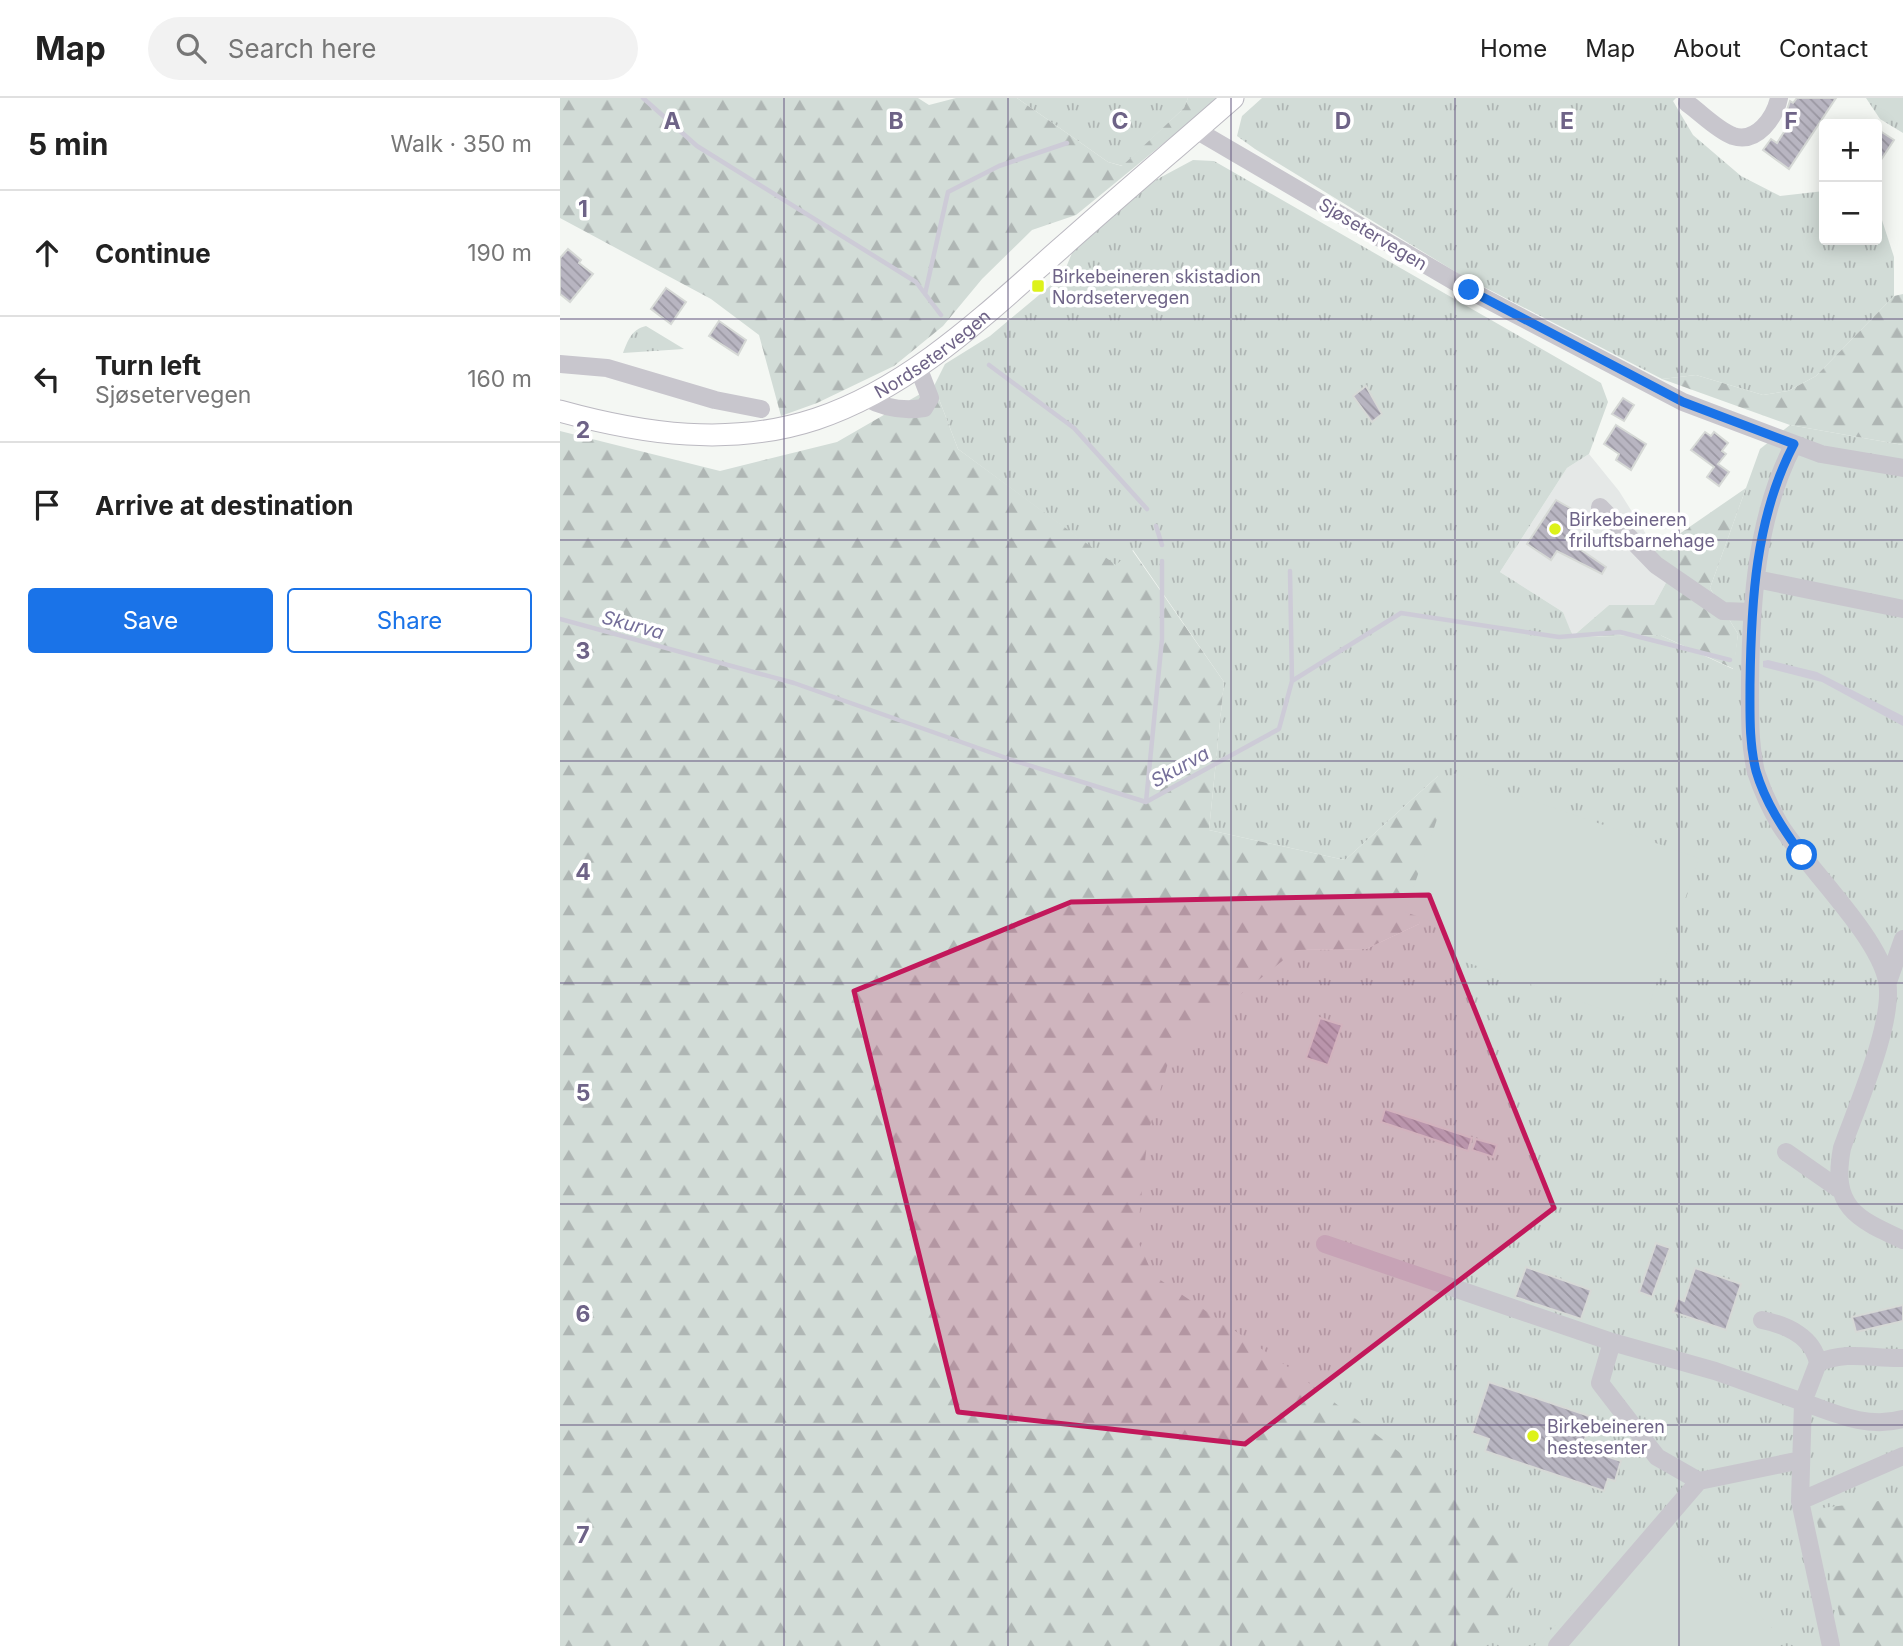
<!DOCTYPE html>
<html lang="en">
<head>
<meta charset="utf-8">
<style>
	body { margin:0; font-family:Inter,sans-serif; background:#f2f2f2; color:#222 }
	.controls { position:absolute; right:21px; top:21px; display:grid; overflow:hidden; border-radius:7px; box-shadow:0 4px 18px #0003 }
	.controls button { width:63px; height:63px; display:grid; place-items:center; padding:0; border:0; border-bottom:2px solid #e0e0e0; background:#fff; color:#222; font:35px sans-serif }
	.stop { position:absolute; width:21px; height:21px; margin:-16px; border:5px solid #1a73e8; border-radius:50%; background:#fff }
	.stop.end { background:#1a73e8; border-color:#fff; box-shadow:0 2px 7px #0008 }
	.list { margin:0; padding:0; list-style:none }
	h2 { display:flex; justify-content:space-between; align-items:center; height:91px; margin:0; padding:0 28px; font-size:30px }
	h2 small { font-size:23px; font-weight:400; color:#767676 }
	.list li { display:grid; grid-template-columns:46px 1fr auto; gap:21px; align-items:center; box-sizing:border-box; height:126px; padding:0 28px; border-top:2px solid #e0e0e0 }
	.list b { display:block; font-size:26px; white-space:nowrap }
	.list p { margin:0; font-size:23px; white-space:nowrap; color:#767676 }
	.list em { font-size:23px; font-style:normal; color:#767676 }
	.actions { display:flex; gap:14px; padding:21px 28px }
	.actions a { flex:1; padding:16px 0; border:2px solid #1a73e8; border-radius:7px; text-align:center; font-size:24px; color:#1a73e8 }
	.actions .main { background:#1a73e8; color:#fff }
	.icon { flex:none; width:38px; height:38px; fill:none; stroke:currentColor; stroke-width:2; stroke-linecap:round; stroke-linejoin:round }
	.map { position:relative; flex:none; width:1343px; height:1548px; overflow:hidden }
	header { display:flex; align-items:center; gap:42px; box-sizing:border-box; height:98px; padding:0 35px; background:#fff; border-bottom:2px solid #e0e0e0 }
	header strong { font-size:33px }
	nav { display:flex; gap:38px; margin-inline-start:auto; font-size:24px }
	.search { width:490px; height:63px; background:#f2f2f2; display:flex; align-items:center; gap:18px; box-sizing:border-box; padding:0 24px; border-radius:38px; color:#767676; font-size:26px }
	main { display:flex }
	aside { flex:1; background:#fff }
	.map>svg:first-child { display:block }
	.built { fill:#e5e8e7 }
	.grass { fill:url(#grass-tufts) }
	.forest { fill:url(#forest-firs) }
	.garden { fill:#d2dcd7 }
	.water { fill:#cdcbd7 }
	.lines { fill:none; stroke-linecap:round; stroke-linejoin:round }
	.stream { stroke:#cdcbd7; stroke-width:4.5 }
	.building { fill:url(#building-back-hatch); stroke:#d6d9d6; stroke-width:2 }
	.major-casing { stroke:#bbb9c1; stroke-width:23 }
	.minor { stroke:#c8c6cd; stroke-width:18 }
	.major { stroke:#fff; stroke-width:21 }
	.route { stroke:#1a73e8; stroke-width:9 }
	.marked { fill:#c2185b; fill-opacity:0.2; stroke:#c2185b; stroke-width:5; stroke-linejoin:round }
	.grid { fill:none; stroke:#6e6387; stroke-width:2; stroke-opacity:0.55 }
	.poi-dot { fill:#ddf219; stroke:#fff; stroke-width:2.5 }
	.labels { text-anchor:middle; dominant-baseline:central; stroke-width:7; stroke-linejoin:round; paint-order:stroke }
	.street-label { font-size:18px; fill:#6e6387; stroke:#fff }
	.poi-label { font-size:18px; fill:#6e6387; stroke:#fff; text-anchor:start }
	.water-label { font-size:19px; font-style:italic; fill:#746e99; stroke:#fff }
	.grid-label { font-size:23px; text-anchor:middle; font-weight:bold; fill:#6e6387; stroke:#fff; stroke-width:7; stroke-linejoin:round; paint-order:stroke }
</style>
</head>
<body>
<header>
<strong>Map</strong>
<div class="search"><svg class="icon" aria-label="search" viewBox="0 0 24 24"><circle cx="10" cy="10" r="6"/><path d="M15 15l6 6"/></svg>Search here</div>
<nav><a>Home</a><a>Map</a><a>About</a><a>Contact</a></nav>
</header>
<main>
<aside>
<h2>5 min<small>Walk · 350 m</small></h2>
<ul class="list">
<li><svg class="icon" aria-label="ahead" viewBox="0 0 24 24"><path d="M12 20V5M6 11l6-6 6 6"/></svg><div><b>Continue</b></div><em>190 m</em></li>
<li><svg class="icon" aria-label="left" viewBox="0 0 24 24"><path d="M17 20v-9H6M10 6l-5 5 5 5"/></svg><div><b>Turn left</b><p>Sjøsetervegen</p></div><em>160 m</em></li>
<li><svg class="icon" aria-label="arrive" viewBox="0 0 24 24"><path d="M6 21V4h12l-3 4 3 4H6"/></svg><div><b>Arrive at destination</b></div></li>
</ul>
<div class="actions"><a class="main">Save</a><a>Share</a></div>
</aside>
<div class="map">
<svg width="1343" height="1548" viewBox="0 0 1343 1548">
	<defs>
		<pattern id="grass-tufts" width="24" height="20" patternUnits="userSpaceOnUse" patternTransform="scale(1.75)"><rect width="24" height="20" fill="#d2dcd7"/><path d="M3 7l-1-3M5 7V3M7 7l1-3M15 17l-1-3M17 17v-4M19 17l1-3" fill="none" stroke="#afb6b4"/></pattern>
		<pattern id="forest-firs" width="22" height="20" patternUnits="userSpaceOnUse" patternTransform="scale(1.75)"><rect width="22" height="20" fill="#d2dcd7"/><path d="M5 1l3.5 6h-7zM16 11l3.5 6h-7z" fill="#afb6b4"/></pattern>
		<pattern id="building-back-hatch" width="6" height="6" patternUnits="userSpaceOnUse" patternTransform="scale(1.75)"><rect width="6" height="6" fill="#b8b5c1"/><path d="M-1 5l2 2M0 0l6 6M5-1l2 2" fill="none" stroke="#9a97a2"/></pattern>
	</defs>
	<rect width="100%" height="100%" fill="#f4f7f3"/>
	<path class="built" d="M 1029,356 L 1059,393 L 1096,452 L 1085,463 L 1108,481 L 1094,507 L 1049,507 L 1012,539 L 1003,514 L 940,474 L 1007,370 Z"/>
	<path class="grass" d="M 457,0 L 628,0 L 624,10 L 563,68 L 548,64 Z
		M 702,0 L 1116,0 L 1113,3 L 1133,37 L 1181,78 L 1220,98 L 1264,93 L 1264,142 L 1317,142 L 1317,111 L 1319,113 L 1334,159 L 1334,198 L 1256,278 L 1228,293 L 1203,297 L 1136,277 L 1102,281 L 899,176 L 695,51 L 677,38 L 682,18 Z
		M 1306,0 L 1343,0 L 1343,35 L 1320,21 Z
		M 633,62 L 654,63 L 1041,285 L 1048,304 L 1029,356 L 1007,370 L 940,474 L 1003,514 L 1013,539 L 1100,537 L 1173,571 L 1178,536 L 1150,490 L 1200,351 L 1230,327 L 1343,347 L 1343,1548 L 317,1548 L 167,800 L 736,852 L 806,851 L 859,826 L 878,678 L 785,762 L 649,732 L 664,584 L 573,452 L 556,468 L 398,351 L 374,288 L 385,266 L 430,238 L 503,177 L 514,150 L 592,84 Z
		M 86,228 L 124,251 L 63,255 C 68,242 72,231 86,228 Z"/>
	<path class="forest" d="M 0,0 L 358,0 L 369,7 L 396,0 L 457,0 L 548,64 L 562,68 L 624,10 L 628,0 L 659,0 L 516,117 L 472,132 L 422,181 L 383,228 L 334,268 L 257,305 L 221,318 L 199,237 L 151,201 L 0,120 Z
		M 1343,196 L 1343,347 L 1230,327 L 1102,281 L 1136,277 L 1203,297 L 1228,293 L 1256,278 L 1334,198 Z
		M 374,288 L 398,351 L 556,467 L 572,452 L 664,584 L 649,732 L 785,762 L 878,678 L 905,679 L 859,826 L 806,851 L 736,852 L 612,951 L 588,1035 L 577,1141 L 593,1177 L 728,1269 L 971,1455 L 923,1548 L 0,1548 L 0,333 L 160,373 L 277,344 Z
		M 1186,390 L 1150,490 L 1178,536 L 1174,571 L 1100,537 L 1012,539 L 1049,507 L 1094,507 L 1108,481 L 1085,464 L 1096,452 Z
		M 1343,1400 L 1343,1548 L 1287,1548 L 1254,1411 Z"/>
	<path class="garden" d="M 893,675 L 1139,760 L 1083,925 L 879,855 L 888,829 L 845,814 Z
		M 1105,1421 L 1214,1532 L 1198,1548 L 974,1548 Z"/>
	<path class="water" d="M 1208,562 L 1257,574 L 1343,618 L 1343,628 L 1262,584 L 1203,569 L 1203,563 Z"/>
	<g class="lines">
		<path class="stream" d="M 83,0 L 137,48 L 356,184 L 381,217
			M 365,196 L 388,94 L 439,68 L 507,45
			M 429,267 L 514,330 L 587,411
			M 596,428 L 602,447
			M 730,473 L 732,583
			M 0,521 L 234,585 L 452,662 L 586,704 L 719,631 L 732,583 L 841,515 L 999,539 L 1060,534 L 1170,562
			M 586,704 L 602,541 L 602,463"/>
	</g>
	<path class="building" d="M 1237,0 L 1276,0 L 1229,71 L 1203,52 L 1211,41 L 1217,45 L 1233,20 L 1226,15 L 1230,3 L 1233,5 Z
		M 1317,31 L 1334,42 L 1317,68 Z
		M 8,151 L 21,162 L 19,165 L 33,176 L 10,204 L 0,196 L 0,160 Z
		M 106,190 L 126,204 L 111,226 L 91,211 Z
		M 159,223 L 186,242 L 178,257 L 149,238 Z
		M 806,288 L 822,316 L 812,324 L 793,298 Z
		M 1063,300 L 1074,307 L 1064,323 L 1052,316 Z
		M 1056,327 L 1086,346 L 1071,372 L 1056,362 L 1059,356 L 1044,346 Z
		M 1145,334 L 1151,338 L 1154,334 L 1168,345 L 1162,353 L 1166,356 L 1158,366 L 1169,374 L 1159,388 L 1147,379 L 1154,369 L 1131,352 Z
		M 996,402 L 1022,417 L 1005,441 L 1046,469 L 1042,476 L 997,453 L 991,462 L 967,446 Z
		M 760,920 L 782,927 L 768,967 L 746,960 Z
		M 825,1011 L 912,1040 L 908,1053 L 821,1024 Z
		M 916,1041 L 937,1047 L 933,1059 L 912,1052 Z
		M 1096,1145 L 1110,1150 L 1092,1199 L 1079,1194 Z
		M 966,1169 L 1031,1192 L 1021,1221 L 955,1199 Z
		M 1135,1170 L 1181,1186 L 1166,1232 L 1113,1214 L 1118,1200 L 1124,1203 Z
		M 1343,1207 L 1343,1223 L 1296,1234 L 1292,1219 Z
		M 929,1284 L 1032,1319 L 1022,1350 L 1061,1363 L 1055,1383 L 1048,1381 L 1044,1393 L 925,1353 L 929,1341 L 912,1335 Z"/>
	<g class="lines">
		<g class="major-casing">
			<g id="major">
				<path id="s1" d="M 0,313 C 83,336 171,349 256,321 C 352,289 427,215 501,150 C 558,99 616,50 673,0"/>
			</g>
		</g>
		<path class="minor" d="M 1127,5 C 1140,14 1157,32 1173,38 C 1197,46 1215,19 1219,0
			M 636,32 L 909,192 L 1123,304 L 1261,356 L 1343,370
			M 0,266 L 47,270 L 155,302 L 201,311
			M 306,300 C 324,310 344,313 364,310 L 370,300 L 358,269
			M 1234,346 C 1196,419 1191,504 1190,584 C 1190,614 1189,644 1196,674 C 1202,692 1210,710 1220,727 C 1247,770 1318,837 1327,883 C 1335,923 1296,1010 1282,1050 C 1271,1109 1295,1120 1343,1142
			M 1040,409 L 1096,467 L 1163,513 L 1192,514
			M 1196,481 L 1343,511
			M 1328,884 L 1343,841
			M 1226,1054 L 1279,1091
			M 765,1146 L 1052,1244 L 1155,1273 L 1243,1304 L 1258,1265 C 1287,1252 1313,1261 1343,1260
			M 1202,1222 C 1227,1227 1253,1239 1258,1265
			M 1052,1244 L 1040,1285 L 1097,1359 L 1139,1383
			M 1240,1403 L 1343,1358
			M 997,1548 L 1139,1383 L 1241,1362
			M 1271,1548 L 1240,1403 L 1243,1304 C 1276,1316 1308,1331 1343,1321"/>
		<use href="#major" class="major"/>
	</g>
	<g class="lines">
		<path class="route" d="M 909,192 L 1123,304 L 1234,346 C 1195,420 1191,506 1190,587 C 1190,616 1189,645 1196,673 C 1205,704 1223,731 1242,757"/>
	</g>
	<path class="marked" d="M 869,797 L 994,1110 L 685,1346 L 398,1314 L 294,893 L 511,804 Z"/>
	<path class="grid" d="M 224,0 L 224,1548M 448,0 L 448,1548M 671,0 L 671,1548M 895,0 L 895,1548M 1119,0 L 1119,1548M 0,221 L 1343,221M 0,442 L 1343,442M 0,663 L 1343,663M 0,885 L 1343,885M 0,1106 L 1343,1106M 0,1327 L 1343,1327"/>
	<g class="poi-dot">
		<rect x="471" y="181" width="14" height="14" rx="3.5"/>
		<circle cx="995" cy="431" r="7"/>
		<circle cx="973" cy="1338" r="7"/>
	</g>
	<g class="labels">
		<g class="street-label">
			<text transform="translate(813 136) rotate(31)">Sjøsetervegen</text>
			<text stroke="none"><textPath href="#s1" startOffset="394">Nordsetervegen</textPath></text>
		</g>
		<g class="poi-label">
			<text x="492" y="178">Birkebeineren skistadion<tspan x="492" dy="21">Nordsetervegen</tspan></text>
			<text x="1009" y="421">Birkebeineren<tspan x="1009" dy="21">friluftsbarnehage</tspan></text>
			<text x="987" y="1328">Birkebeineren<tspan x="987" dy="21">hestesenter</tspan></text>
		</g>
		<g class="water-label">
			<text transform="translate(73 527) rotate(15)">Skurva</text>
			<text transform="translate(620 669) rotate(-29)">Skurva</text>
		</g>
	</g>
	<g class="grid-label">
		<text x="112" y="31">A</text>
		<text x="336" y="31">B</text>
		<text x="560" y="31">C</text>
		<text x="783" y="31">D</text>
		<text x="1007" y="31">E</text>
		<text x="1231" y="31">F</text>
		<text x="23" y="119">1</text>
		<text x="23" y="340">2</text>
		<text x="23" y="561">3</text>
		<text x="23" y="782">4</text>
		<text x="23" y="1003">5</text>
		<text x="23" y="1224">6</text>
		<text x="23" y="1445">7</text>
	</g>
</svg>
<div class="controls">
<button>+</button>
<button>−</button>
</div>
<div class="stop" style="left:1242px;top:757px"></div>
<div class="stop end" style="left:909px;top:192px"></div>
</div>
</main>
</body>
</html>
